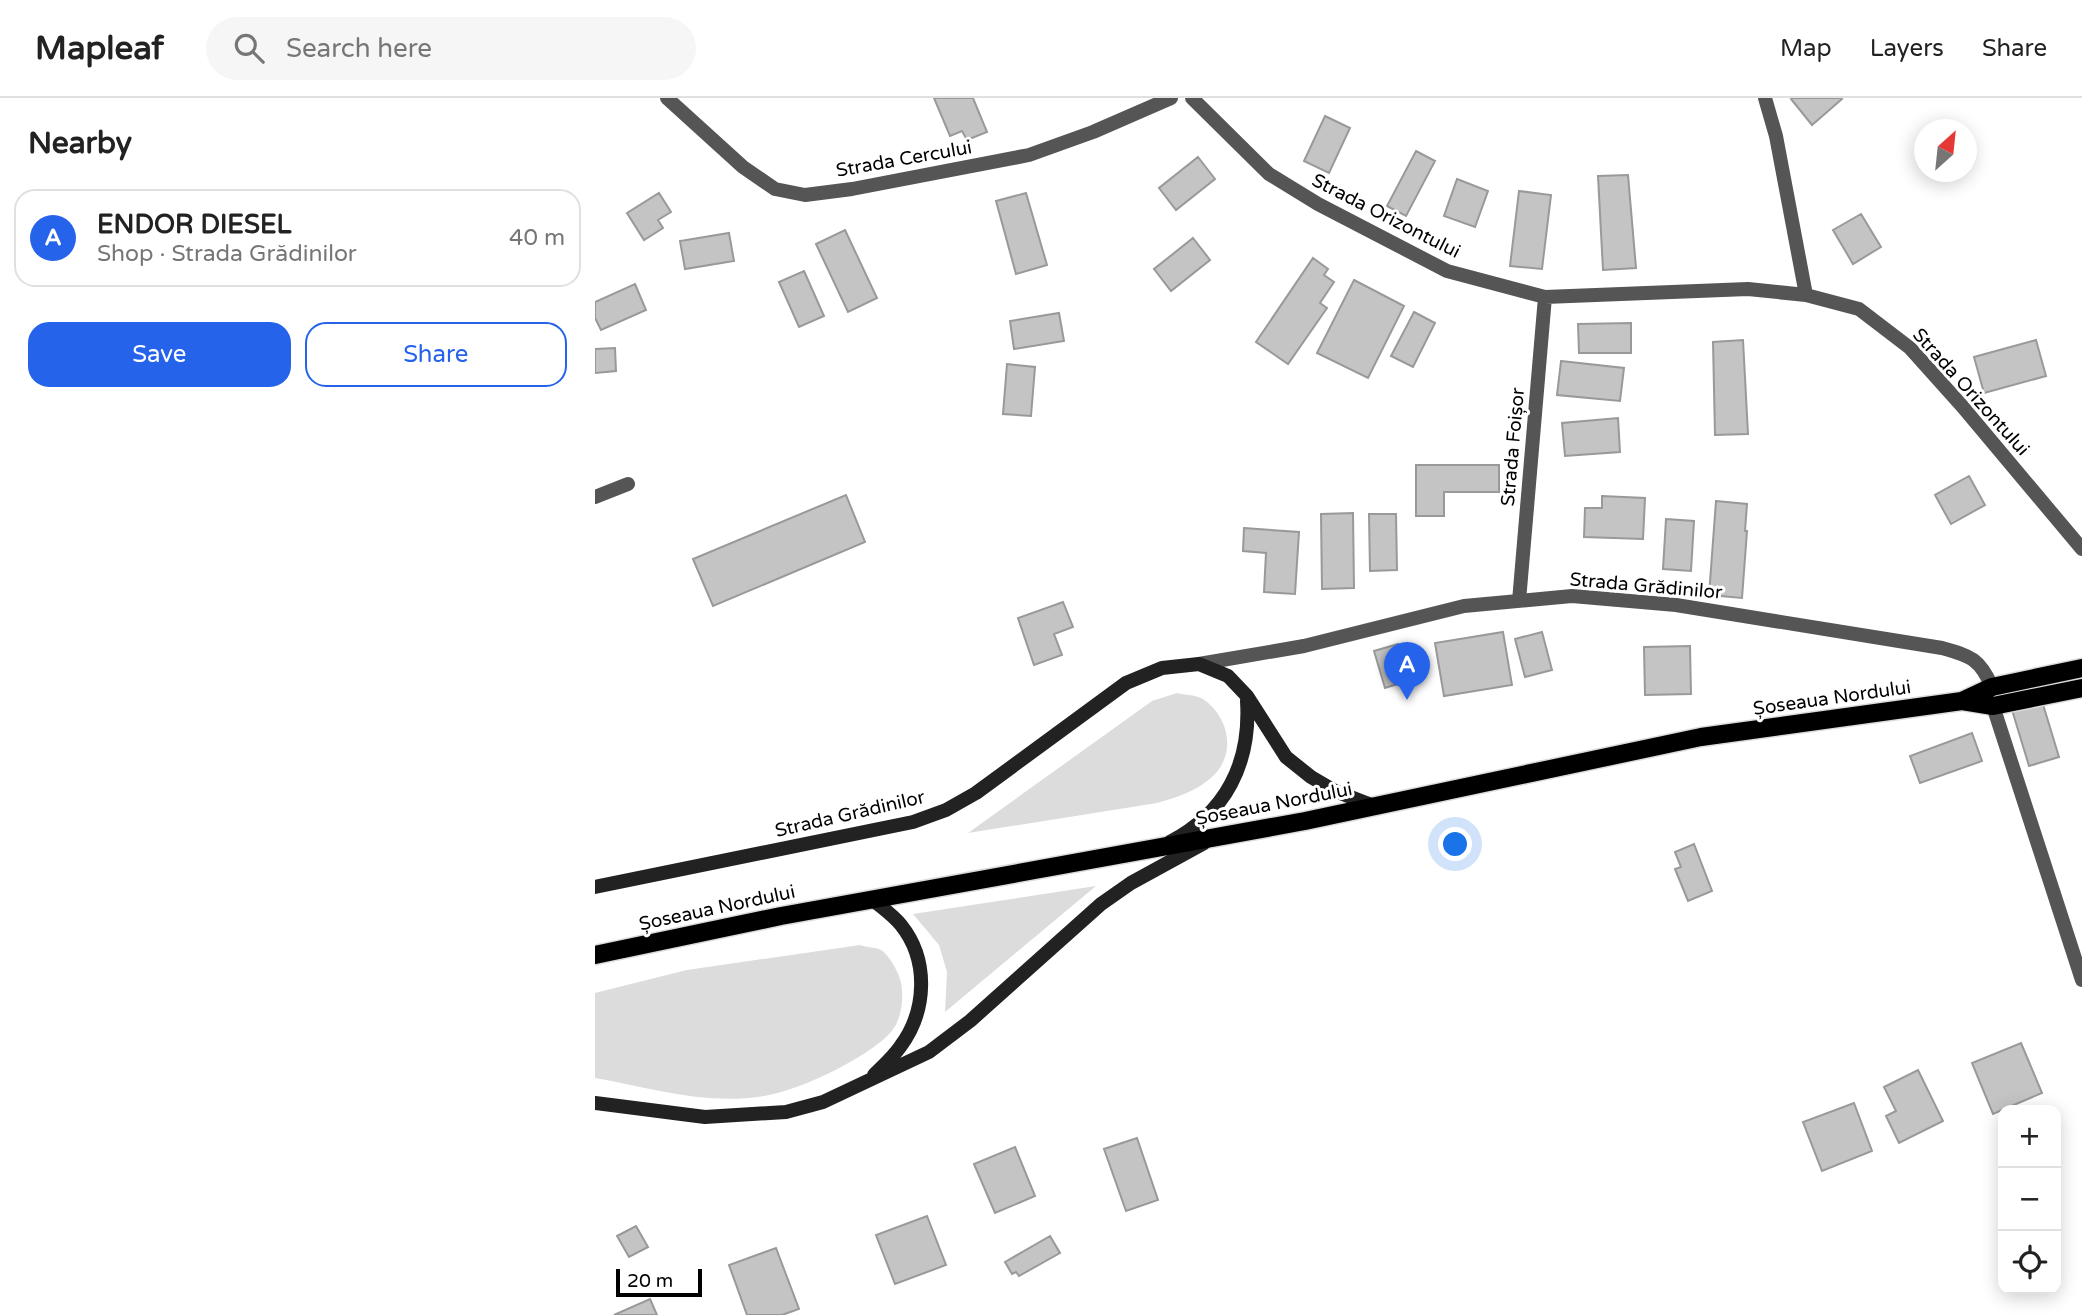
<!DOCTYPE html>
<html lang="en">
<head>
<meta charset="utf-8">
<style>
	body { margin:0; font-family:"Varela Round",sans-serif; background:#f6f6f6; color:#222 }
	.controls { position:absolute; right:21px; bottom:21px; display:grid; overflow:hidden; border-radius:14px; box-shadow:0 4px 18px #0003 }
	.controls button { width:63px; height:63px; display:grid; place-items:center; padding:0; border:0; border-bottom:2px solid #e0e0e0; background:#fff; color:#222; font:35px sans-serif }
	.compass { position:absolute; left:1319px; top:21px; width:63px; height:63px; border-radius:50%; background:#fff; box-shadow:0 4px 18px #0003; rotate:27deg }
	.scale { position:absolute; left:21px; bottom:18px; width:86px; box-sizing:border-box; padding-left:7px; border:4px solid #000; border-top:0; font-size:19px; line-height:24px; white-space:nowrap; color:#000; -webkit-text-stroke:5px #fff; paint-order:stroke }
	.you { position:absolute; left:861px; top:747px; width:24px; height:24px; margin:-18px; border:5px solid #fff; border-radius:50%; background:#1a73e8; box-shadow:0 0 0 10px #1a73e833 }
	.badge { display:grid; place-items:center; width:46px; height:46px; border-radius:50%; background:#2563eb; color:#fff; font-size:23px; font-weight:700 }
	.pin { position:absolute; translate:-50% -58px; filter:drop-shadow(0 2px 4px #0008) }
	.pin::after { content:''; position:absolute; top:37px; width:24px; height:21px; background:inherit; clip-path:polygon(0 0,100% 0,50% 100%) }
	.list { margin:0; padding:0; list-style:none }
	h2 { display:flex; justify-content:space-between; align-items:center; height:91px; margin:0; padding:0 28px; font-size:30px }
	h2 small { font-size:23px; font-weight:400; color:#767676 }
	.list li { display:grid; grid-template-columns:46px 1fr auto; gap:21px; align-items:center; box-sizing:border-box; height:98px; margin:0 14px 14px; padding:0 14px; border:2px solid #e0e0e0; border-radius:21px }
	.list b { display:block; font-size:26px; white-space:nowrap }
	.list p { margin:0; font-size:23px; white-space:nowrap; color:#767676 }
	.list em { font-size:23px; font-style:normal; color:#767676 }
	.actions { display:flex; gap:14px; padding:21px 28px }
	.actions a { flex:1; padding:16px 0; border:2px solid #2563eb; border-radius:21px; text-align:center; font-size:24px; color:#2563eb }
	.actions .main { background:#2563eb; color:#fff }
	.icon { flex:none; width:38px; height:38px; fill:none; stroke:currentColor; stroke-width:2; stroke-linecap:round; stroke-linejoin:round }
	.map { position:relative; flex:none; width:1487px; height:1217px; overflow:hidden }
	header { display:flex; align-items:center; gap:42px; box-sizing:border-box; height:98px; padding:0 35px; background:#fff; border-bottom:2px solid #e0e0e0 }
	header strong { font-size:33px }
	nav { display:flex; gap:38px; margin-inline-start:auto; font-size:24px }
	.search { width:490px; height:63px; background:#f6f6f6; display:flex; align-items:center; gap:18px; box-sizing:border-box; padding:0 24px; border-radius:38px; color:#767676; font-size:26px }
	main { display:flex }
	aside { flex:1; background:#fff }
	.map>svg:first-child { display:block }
	.green { fill:#dcdcdc }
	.building { fill:#c4c4c4; stroke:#999; stroke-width:2 }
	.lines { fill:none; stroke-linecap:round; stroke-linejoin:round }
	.primary-casing { stroke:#dbdbdb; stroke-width:21 }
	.street { stroke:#555; stroke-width:14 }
	.secondary { stroke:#222; stroke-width:14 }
	.primary { stroke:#000; stroke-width:18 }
	.labels { text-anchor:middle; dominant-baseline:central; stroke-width:6; stroke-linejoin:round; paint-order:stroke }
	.street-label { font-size:19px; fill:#000; stroke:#fff }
</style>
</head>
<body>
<header>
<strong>Mapleaf</strong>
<div class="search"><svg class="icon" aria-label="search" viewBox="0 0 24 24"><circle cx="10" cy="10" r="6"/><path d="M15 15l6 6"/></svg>Search here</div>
<nav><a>Map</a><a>Layers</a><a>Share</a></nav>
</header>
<main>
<aside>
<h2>Nearby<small></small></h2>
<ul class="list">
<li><span class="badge">A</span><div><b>ENDOR DIESEL</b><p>Shop · Strada Grădinilor</p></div><em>40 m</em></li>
</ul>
<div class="actions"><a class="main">Save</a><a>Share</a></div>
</aside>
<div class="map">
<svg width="1487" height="1217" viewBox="0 0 1487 1217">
	<rect width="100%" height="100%" fill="#fff"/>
	<path class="green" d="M 582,595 C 590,597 601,597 608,601 C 637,621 642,662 612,683 C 598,694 580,700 562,705 L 373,735 L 557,603 Z
		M 501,788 L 350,914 L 352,874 L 344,847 L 318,816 Z
		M 265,847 C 270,849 280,849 286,852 C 293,856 301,870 304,878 C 310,893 308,920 296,934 C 274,959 207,991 174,997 C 115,1009 57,990 0,980 L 0,895 L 92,872 Z"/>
	<path class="building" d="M 339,0 L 378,0 L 392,34 L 372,42 L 367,33 L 355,38 Z
		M 1197,0 L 1246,0 L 1247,1 L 1217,27 L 1196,1 Z
		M 730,18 L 755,30 L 734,75 L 709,63 Z
		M 821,53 L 840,63 L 811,118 L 792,108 Z
		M 603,59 L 620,81 L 581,112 L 564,90 Z
		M 1033,77 L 1041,170 L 1008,172 L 1003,78 Z
		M 862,81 L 893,93 L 880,129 L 849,118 Z
		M 924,93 L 956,97 L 947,171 L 915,168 Z
		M 64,95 L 76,114 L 63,122 L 68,130 L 49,142 L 32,115 Z
		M 431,95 L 452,167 L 421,176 L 401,103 Z
		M 1266,116 L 1286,149 L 1258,166 L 1238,132 Z
		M 250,132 L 282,200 L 253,214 L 221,146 Z
		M 134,135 L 139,163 L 90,171 L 85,143 Z
		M 598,140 L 615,162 L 576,193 L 559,171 Z
		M 718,160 L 733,171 L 729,177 L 739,184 L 725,205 L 732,210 L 693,266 L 661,244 Z
		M 209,173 L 229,218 L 204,229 L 184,184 Z
		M 759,182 L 809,208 L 773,280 L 722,255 Z
		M 40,186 L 51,212 L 6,232 L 0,220 L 0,204 Z
		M 819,214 L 840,225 L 818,269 L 796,258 Z
		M 464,215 L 469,243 L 419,251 L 415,223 Z
		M 1036,225 L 1036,255 L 984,255 L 983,226 Z
		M 1148,242 L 1153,336 L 1120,337 L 1118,244 Z
		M 1441,242 L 1451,278 L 1389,295 L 1379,259 Z
		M 20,250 L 21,273 L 0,275 L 0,251 Z
		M 966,263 L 1029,270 L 1025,303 L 962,297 Z
		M 412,266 L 440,269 L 436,318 L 408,316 Z
		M 1023,320 L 1025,354 L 970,358 L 967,325 Z
		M 821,367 L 904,367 L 904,394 L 849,394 L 849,418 L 821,418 Z
		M 1374,378 L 1390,407 L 1356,426 L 1340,397 Z
		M 251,397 L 270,444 L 118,508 L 98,461 Z
		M 1007,398 L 1050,400 L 1048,441 L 989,439 L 990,410 L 1007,410 Z
		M 1121,403 L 1152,406 L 1150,433 L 1152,433 L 1147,500 L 1114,497 Z
		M 758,415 L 759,490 L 727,491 L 726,416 Z
		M 774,416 L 801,416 L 802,472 L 775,473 Z
		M 1071,421 L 1099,423 L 1096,473 L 1068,471 Z
		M 649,430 L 704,434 L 700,496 L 669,494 L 671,455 L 648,453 Z
		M 468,504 L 478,529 L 459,536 L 467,557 L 439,567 L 423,520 Z
		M 908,534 L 917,587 L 849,598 L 840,545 Z
		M 947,534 L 957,572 L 930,579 L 920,541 Z
		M 803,546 L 815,582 L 790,590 L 779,553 Z
		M 1095,548 L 1096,596 L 1050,597 L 1049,549 Z
		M 1447,603 L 1464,659 L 1434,668 L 1417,612 Z
		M 1377,635 L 1387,663 L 1325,685 L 1315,658 Z
		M 1099,746 L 1117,793 L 1093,803 L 1080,771 L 1086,769 L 1080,754 Z
		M 1426,945 L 1447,995 L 1398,1016 L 1377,965 Z
		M 1323,972 L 1348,1023 L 1304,1045 L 1291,1018 L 1301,1013 L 1289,989 Z
		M 1259,1005 L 1277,1053 L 1227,1073 L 1208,1024 Z
		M 542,1040 L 563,1102 L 531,1113 L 509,1051 Z
		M 420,1049 L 440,1098 L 400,1115 L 379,1066 Z
		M 332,1118 L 351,1167 L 300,1186 L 281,1137 Z
		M 41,1128 L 53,1149 L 34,1159 L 22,1138 Z
		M 455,1138 L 465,1155 L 424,1178 L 421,1174 L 417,1176 L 410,1164 Z
		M 181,1150 L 204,1211 L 187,1217 L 152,1217 L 134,1167 Z
		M 55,1201 L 62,1217 L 19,1217 Z"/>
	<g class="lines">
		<g class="primary-casing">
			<path id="primary" d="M 1367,603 L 1397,589 L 1487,570
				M 0,857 L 186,818 L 710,723 L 1106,639 L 1367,603 L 1398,608 L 1487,590"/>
		</g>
		<path class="street" d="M 72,0 L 148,69 L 180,91 L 210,97 L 257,91 L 434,57 L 498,34 L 576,0
			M 597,0 L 674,76 L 723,106 L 852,173 L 950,199 L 1153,191 L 1211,197 L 1264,211 L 1315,250 L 1367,308 L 1487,451
			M 1170,0 L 1181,38 L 1211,197
			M 0,399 L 33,386
			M 924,503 L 950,199
			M 604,566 L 709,548 L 869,508 L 977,498 L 1081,507 L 1347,550 C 1376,558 1385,561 1397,589
			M 1398,608 L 1487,882"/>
		<path class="secondary" d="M 575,744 C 631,715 656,665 652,603
			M 0,789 L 318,724 L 351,712 L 381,695 L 531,585 L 567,570 L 604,566 L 633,578 L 652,598 L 691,659 L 716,679 L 740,693 L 779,708
			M 277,801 C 286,809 298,817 306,827 C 334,862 332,913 305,949 C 298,959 288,968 279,977
			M 0,1005 L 110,1019 L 191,1014 L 228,1004 L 334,954 L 375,923 L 506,806 L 536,785 L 609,745"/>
		<use href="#primary" class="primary"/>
	</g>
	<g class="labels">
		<g class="street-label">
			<text transform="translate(309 61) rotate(-10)">Strada Cercului</text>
			<text transform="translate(791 118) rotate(27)">Strada Orizontului</text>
			<text transform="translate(1376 294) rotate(48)">Strada Orizontului</text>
			<text transform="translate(918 349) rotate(-85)">Strada Foișor</text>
			<text transform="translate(1051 488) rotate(5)">Strada Grădinilor</text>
			<text transform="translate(1237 600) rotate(-8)">Șoseaua Nordului</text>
			<text transform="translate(679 706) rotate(-11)">Șoseaua Nordului</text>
			<text transform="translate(255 716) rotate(-13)">Strada Grădinilor</text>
			<text transform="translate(122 810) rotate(-12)">Șoseaua Nordului</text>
		</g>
	</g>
</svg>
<div class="controls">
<button>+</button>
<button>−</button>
<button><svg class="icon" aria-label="locate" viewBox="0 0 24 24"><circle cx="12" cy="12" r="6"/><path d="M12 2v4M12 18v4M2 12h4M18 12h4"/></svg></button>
</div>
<svg class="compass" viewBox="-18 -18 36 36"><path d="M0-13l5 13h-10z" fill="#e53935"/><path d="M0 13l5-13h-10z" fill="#767676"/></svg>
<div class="scale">20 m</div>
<div class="you"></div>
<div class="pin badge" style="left:812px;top:602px">A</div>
</div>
</main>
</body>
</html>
